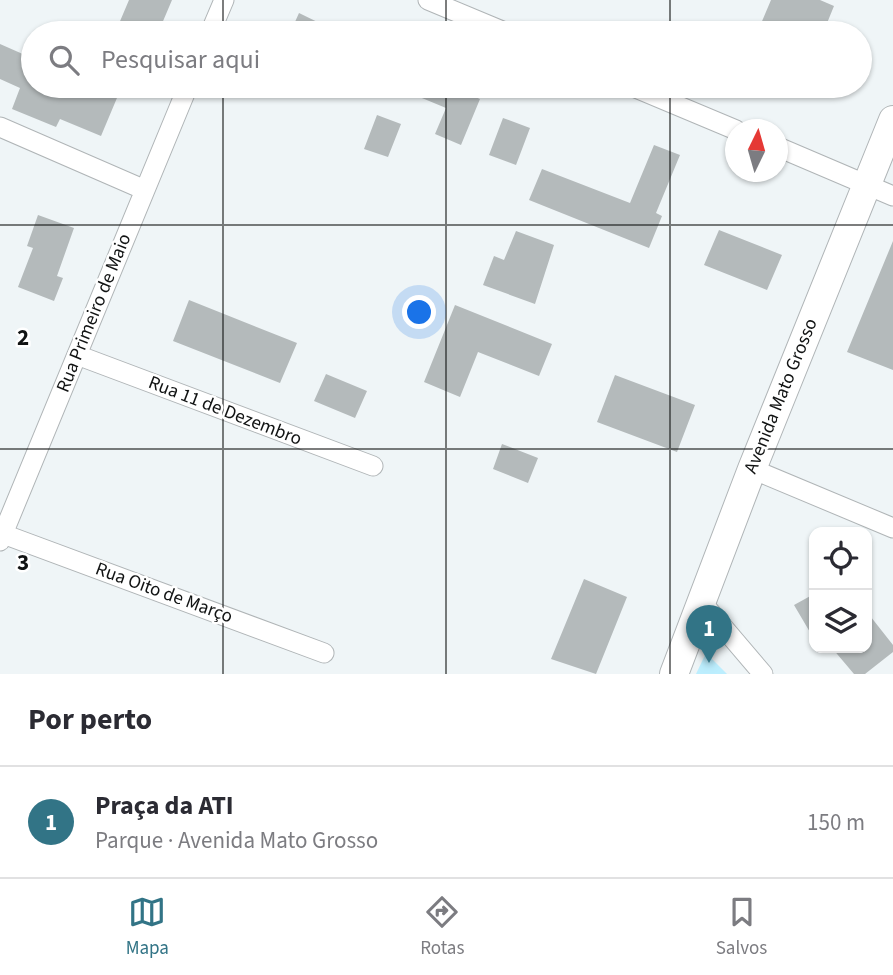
<!DOCTYPE html>
<html lang="pt">
<head>
<meta charset="utf-8">
<style>
	body { margin:0; font-family:"Source Sans 3",sans-serif; background:#f2f2f3; color:#2b2b33 }
	.controls { position:absolute; right:21px; bottom:21px; display:grid; overflow:hidden; border-radius:14px; box-shadow:0 2px 5px #0004 }
	.controls button { width:63px; height:63px; display:grid; place-items:center; padding:0; border:0; border-bottom:2px solid #e1e1e2; background:#fff; color:#2b2b33; font:35px sans-serif }
	.compass { position:absolute; left:725px; top:119px; width:63px; height:63px; border-radius:50%; background:#fff; box-shadow:0 2px 5px #0004; rotate:5deg }
	.you { position:absolute; left:420px; top:313px; width:24px; height:24px; margin:-18px; border:5px solid #fff; border-radius:50%; background:#1a73e8; box-shadow:0 0 0 10px #1a73e833 }
	.badge { display:grid; place-items:center; width:46px; height:46px; border-radius:50%; background:#327486; color:#fff; font-size:23px; font-weight:700 }
	.pin { position:absolute; translate:-50% -58px; filter:drop-shadow(0 2px 4px #0008) }
	.pin::after { content:''; position:absolute; top:37px; width:24px; height:21px; background:inherit; clip-path:polygon(0 0,100% 0,50% 100%) }
	.list { margin:0; padding:0; list-style:none }
	h2 { display:flex; justify-content:space-between; align-items:center; height:91px; margin:0; padding:0 28px; font-size:30px }
	h2 small { font-size:23px; font-weight:400; color:#7c7c81 }
	.list li { display:grid; grid-template-columns:46px 1fr auto; gap:21px; align-items:center; box-sizing:border-box; height:112px; padding:0 28px; border-top:2px solid #e1e1e2 }
	.list b { display:block; font-size:26px; white-space:nowrap }
	.list p { margin:0; font-size:23px; white-space:nowrap; color:#7c7c81 }
	.list em { font-size:23px; font-style:normal; color:#7c7c81 }
	.icon { flex:none; width:38px; height:38px; fill:none; stroke:currentColor; stroke-width:2; stroke-linecap:round; stroke-linejoin:round }
	.map { position:relative; flex:none; width:893px; height:674px; overflow:hidden }
	.search { position:absolute; background:#fff; box-shadow:0 2px 5px #0004; left:21px; right:21px; top:21px; height:77px; display:flex; align-items:center; gap:18px; box-sizing:border-box; padding:0 24px; border-radius:38px; color:#7c7c81; font-size:26px }
	.sheet { height:203px; background:#fff }
	nav { display:flex; justify-content:space-around; align-items:center; box-sizing:border-box; height:98px; border-top:2px solid #e1e1e2; background:#fff; font-size:19px; color:#7c7c81 }
	nav a { display:grid; justify-items:center; gap:4px }
	nav .on { color:#327486 }
	.map>svg:first-child { display:block }
	.green { fill:#bceefe }
	.building { fill:#b4babb }
	.lines { fill:none; stroke-linecap:round; stroke-linejoin:round }
	.street-casing { stroke:#b0b5b7; stroke-width:21 }
	.secondary-casing { stroke:#b0b5b7; stroke-width:30 }
	.street { stroke:#fff; stroke-width:19 }
	.secondary { stroke:#fff; stroke-width:28 }
	.grid { fill:none; stroke:#111313; stroke-width:2; stroke-opacity:0.55 }
	.labels { text-anchor:middle; dominant-baseline:central; stroke-width:5; stroke-linejoin:round; paint-order:stroke }
	.street-label { font-size:19px; fill:#111313; stroke:#fff }
	.grid-label { font-size:23px; text-anchor:middle; font-weight:bold; fill:#111313; stroke:#fff; stroke-width:5; stroke-linejoin:round; paint-order:stroke }
</style>
</head>
<body>
<div class="map">
<svg width="893" height="674" viewBox="0 0 893 674">
	<rect width="100%" height="100%" fill="#eff5f7"/>
	<path class="green" d="M 706,653 L 727,674 L 696,674 Z"/>
	<path class="building" d="M 129,0 L 172,0 L 158,33 L 115,33 Z
		M 771,0 L 820,0 L 834,6 L 823,33 L 757,33 Z
		M 299,13 L 340,33 L 290,33 Z
		M 0,44 L 25,55 L 23,61 L 33,65 L 33,86 L 122,86 L 101,136 L 60,119 L 56,127 L 12,109 L 20,88 L 0,79 Z
		M 393,86 L 449,86 L 480,99 L 461,145 L 435,134 L 446,108 Z
		M 377,115 L 401,124 L 388,157 L 364,149 Z
		M 503,118 L 530,128 L 516,165 L 489,155 Z
		M 654,145 L 680,155 L 656,213 L 662,216 L 649,248 L 529,200 L 542,169 L 630,203 Z
		M 38,215 L 74,228 L 57,276 L 63,278 L 54,301 L 18,287 L 33,248 L 27,246 Z
		M 719,230 L 782,255 L 767,290 L 704,265 Z
		M 516,231 L 554,245 L 535,304 L 483,285 L 494,256 L 504,260 Z
		M 893,241 L 893,370 L 847,352 Z
		M 189,300 L 297,343 L 280,383 L 173,341 Z
		M 455,305 L 552,344 L 539,376 L 478,352 L 460,397 L 424,382 Z
		M 326,374 L 367,391 L 355,418 L 314,401 Z
		M 615,375 L 695,405 L 677,452 L 597,422 Z
		M 502,444 L 538,458 L 528,483 L 493,469 Z
		M 584,579 L 627,597 L 596,674 L 551,659 Z
		M 814,594 L 814,639 L 794,605 Z
		M 867,612 L 893,645 L 893,652 L 865,674 L 854,674 L 832,648 L 867,648 Z"/>
	<g class="lines">
		<g class="street-casing">
			<path id="street" d="M 428,0 L 507,33
				M 210,33 L 224,0
				M 631,86 L 736,130
				M 0,127 L 145,190
				M 778,147 L 893,196
				M 77,355 L 373,466
				M 752,469 L 893,528
				M 3,534 L 324,653
				M 0,541 L 188,86
				M 700,600 L 763,674"/>
		</g>
		<g class="secondary-casing">
			<path id="secondary" d="M 674,674 L 752,469 L 893,120"/>
		</g>
		<use href="#street" class="street"/>
		<use href="#secondary" class="secondary"/>
	</g>
	<path class="grid" d="M 223,0 L 223,33M 446,0 L 446,33M 670,0 L 670,33M 223,86 L 223,674M 446,86 L 446,674M 670,86 L 670,674M 0,225 L 893,225M 0,449 L 893,449"/>
	<g class="labels">
		<g class="street-label">
			<text transform="translate(94 313) rotate(-68)">Rua Primeiro de Maio</text>
			<text transform="translate(781 396) rotate(-68)">Avenida Mato Grosso</text>
			<text transform="translate(225 411) rotate(21)">Rua 11 de Dezembro</text>
			<text transform="translate(164 593) rotate(20)">Rua Oito de Março</text>
		</g>
	</g>
	<g class="grid-label">
		<text x="23" y="345">2</text>
		<text x="23" y="570">3</text>
	</g>
</svg>
<div class="controls">
<button><svg class="icon" aria-label="locate" viewBox="0 0 24 24"><circle cx="12" cy="12" r="6"/><path d="M12 2v4M12 18v4M2 12h4M18 12h4"/></svg></button>
<button><svg class="icon" aria-label="layers" viewBox="0 0 24 24"><path d="M12 4l9 5-9 5-9-5zM3 14l9 5 9-5"/></svg></button>
</div>
<svg class="compass" viewBox="-18 -18 36 36"><path d="M0-13l5 13h-10z" fill="#e53935"/><path d="M0 13l5-13h-10z" fill="#7c7c81"/></svg>
<div class="you"></div>
<div class="pin badge" style="left:709px;top:663px">1</div>
<div class="search"><svg class="icon" aria-label="search" viewBox="0 0 24 24"><circle cx="10" cy="10" r="6"/><path d="M15 15l6 6"/></svg>Pesquisar aqui</div>
</div>
<section class="sheet">
<h2>Por perto<small></small></h2>
<ul class="list">
<li><span class="badge">1</span><div><b>Praça da ATI</b><p>Parque · Avenida Mato Grosso</p></div><em>150 m</em></li>
</ul>
</section>
<nav>
<a class="on"><svg class="icon" aria-label="map" viewBox="0 0 24 24"><path d="M3 6l6-2 6 2 6-2v14l-6 2-6-2-6 2zM9 4v14M15 6v14"/></svg>Mapa</a>
<a><svg class="icon" aria-label="directions" viewBox="0 0 24 24"><path d="M12 3l9 9-9 9-9-9zM9 14v-3h6M13 9l2 2-2 2"/></svg>Rotas</a>
<a><svg class="icon" aria-label="saved" viewBox="0 0 24 24"><path d="M7 4h10v16l-5-4-5 4z"/></svg>Salvos</a>
</nav>
</body>
</html>
